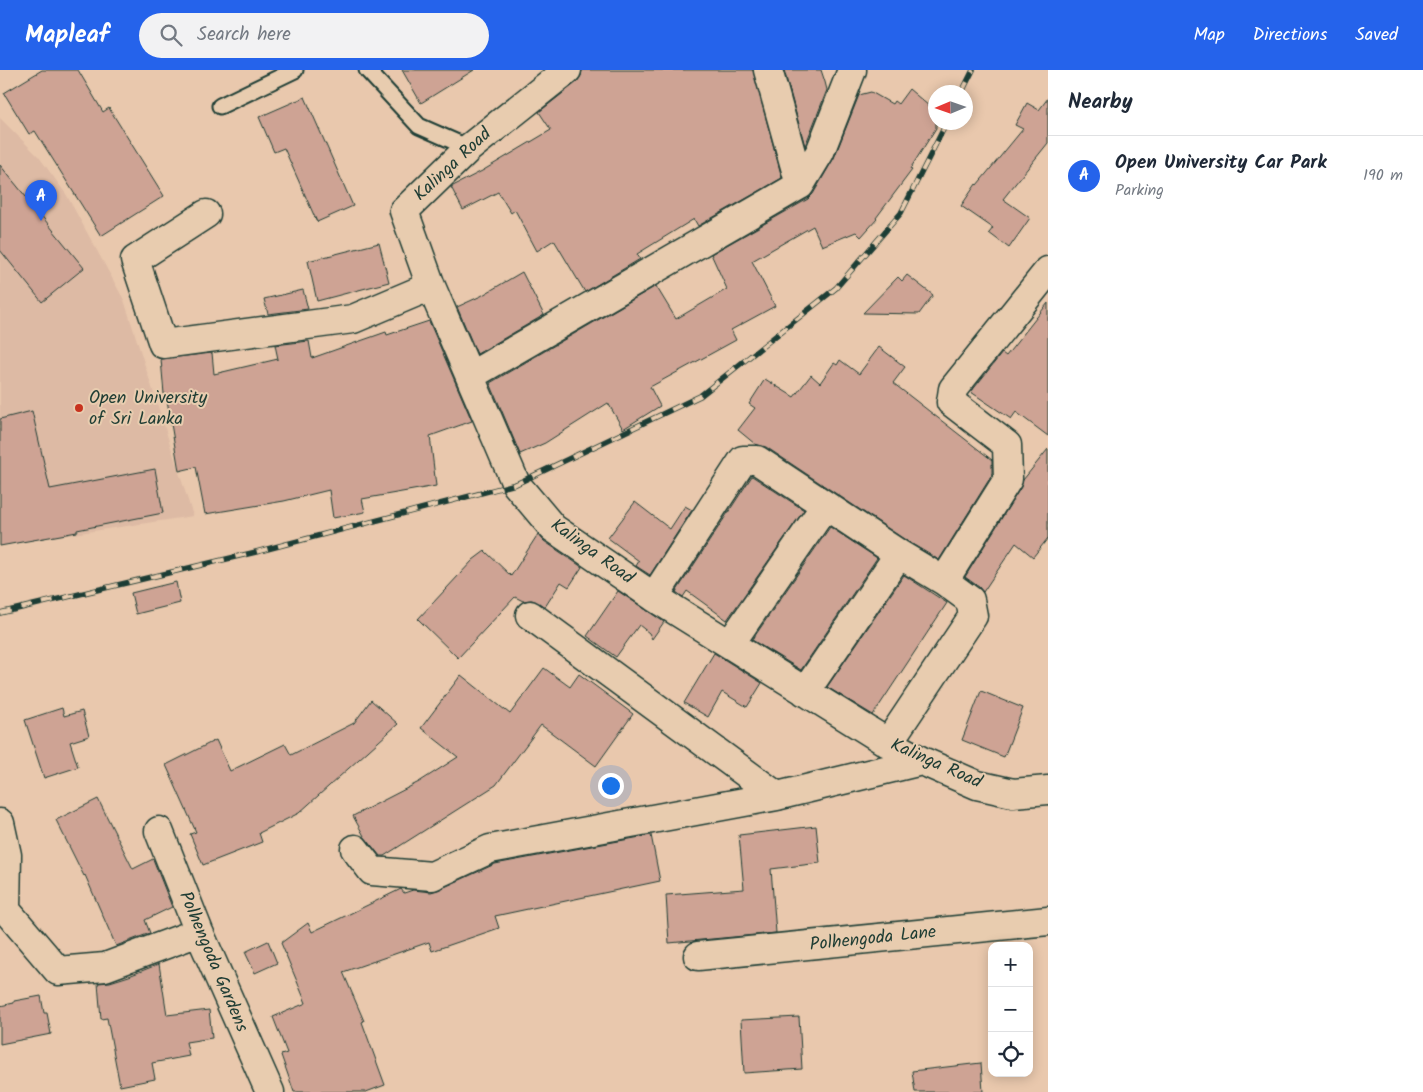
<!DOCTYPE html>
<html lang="en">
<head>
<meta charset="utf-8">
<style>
	body { margin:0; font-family:Kalam,sans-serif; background:#f2f2f3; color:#1f2937 }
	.controls { position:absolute; right:15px; bottom:15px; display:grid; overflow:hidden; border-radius:10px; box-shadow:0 2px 12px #0003 }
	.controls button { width:45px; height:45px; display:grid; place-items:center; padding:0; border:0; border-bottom:1px solid #e0e1e3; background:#fff; color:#1f2937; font:25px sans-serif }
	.compass { position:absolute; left:928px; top:15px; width:45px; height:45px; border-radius:50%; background:#fff; box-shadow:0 2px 12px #0003; rotate:268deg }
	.you { position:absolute; left:610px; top:715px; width:18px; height:18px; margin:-12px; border:4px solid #fff; border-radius:50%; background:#1a73e8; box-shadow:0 0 0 8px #1a73e833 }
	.badge { display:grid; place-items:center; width:32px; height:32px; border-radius:50%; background:#2563eb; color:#fff; font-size:16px; font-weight:700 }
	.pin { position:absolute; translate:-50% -41px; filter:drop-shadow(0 1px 2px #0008) }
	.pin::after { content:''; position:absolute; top:26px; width:18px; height:15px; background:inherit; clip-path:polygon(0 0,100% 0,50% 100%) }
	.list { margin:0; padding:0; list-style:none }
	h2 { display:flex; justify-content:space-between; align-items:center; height:65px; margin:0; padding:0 20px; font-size:21px }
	h2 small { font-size:16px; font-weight:400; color:#747a83 }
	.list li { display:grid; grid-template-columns:32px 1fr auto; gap:15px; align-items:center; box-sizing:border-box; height:80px; padding:0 20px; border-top:1px solid #e0e1e3 }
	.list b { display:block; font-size:19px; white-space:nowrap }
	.list p { margin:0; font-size:16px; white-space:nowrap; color:#747a83 }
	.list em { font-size:16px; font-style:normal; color:#747a83 }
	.icon { flex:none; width:28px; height:28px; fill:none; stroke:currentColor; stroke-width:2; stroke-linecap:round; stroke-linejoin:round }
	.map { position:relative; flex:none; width:1048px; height:1022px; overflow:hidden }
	header { display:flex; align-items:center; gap:30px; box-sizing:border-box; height:70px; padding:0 25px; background:#2563eb; color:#fff }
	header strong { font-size:24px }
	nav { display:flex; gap:28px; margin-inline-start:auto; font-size:18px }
	.search { width:350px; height:45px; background:#f2f2f3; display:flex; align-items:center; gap:12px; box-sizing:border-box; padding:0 18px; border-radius:28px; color:#747a83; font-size:19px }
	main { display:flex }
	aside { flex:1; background:#fff }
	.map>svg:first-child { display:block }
	.built { fill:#ddbaa4 }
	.building { fill:#cea394; stroke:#1f3d34 }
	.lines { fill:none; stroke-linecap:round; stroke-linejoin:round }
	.lane-casing { stroke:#1f3d34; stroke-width:19 }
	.street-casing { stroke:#1f3d34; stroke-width:31 }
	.lane { stroke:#e8ccaf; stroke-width:15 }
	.street { stroke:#e8ccaf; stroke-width:28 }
	.rail-casing { stroke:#1f3d34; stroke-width:5.5 }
	.rail { stroke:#e8ccaf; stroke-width:4; stroke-dasharray:11; stroke-linecap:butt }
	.poi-dot { fill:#c8321e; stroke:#e8ccaf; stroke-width:2 }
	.labels { text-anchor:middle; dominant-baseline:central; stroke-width:4; stroke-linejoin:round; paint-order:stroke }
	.street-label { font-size:18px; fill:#1f3d34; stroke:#e8ccaf }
	.poi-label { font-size:18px; fill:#1f3d34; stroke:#e8ccaf; text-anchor:start }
</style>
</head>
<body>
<header>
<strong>Mapleaf</strong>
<div class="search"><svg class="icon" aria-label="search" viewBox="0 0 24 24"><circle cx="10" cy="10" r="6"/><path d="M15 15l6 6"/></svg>Search here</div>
<nav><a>Map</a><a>Directions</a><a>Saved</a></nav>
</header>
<main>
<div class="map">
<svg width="1048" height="1022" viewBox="0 0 1048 1022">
	<rect width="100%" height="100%" fill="#e9c8ad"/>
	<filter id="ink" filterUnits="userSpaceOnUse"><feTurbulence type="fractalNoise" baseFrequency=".02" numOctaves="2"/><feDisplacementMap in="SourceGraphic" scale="10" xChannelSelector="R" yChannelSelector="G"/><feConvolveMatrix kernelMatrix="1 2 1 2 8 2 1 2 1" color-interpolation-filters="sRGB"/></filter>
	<g filter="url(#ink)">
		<path class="built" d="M 0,48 L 39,87 L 66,124 L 124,230 L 193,446 L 0,475 Z"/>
		<path class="building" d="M 42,0 L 78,0 L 103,42 L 109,38 L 164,126 L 101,166 L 35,61 L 29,64 L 4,23 Z
			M 402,0 L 474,0 L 421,33 Z
			M 582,0 L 753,0 L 782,108 L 698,156 L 694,149 L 637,184 L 640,189 L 585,222 L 554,170 L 537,181 L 515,140 L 511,143 L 498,122 L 463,140 L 451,117 L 482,101 L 551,60 L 539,42 L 577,12 L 581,6 Z
			M 784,0 L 821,0 L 825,12 L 827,20 L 805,76 Z
			M 909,19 L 936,42 L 936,58 L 910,99 L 912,100 L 876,148 L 877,149 L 861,167 L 856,162 L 822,176 L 813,156 L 752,191 L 775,236 L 731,260 L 736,270 L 650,317 L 660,336 L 623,359 L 608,333 L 545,373 L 520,384 L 490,313 L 656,216 L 676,249 L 727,219 L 711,184 L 808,129 L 813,124 L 834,88 L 859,25 L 871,22 L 892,34 L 894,31 L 898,34 Z
			M 305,27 L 353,136 L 317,152 L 284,78 L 274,82 L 259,47 Z
			M 1048,28 L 1048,73 L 1003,129 L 1030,148 L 1009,178 L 989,163 L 993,158 L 961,136 L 976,114 L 977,115 L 1023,59 L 1015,55 L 1027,33 L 1039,40 Z
			M 0,95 L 84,198 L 42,232 L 0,180 Z
			M 379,173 L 389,212 L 317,231 L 308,191 Z
			M 522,202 L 544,245 L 477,284 L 457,237 L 481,226 Z
			M 907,205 L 933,225 L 919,244 L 863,243 L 898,207 L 902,211 Z
			M 303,220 L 308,239 L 268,244 L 264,229 Z
			M 1048,233 L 1048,366 L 1016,342 L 1011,349 L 971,322 L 1002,283 L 1006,286 Z
			M 429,251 L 472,351 L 430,366 L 436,416 L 362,429 L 365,442 L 333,448 L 329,420 L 284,431 L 205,444 L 196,397 L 179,401 L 166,324 L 164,324 L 161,289 L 212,283 L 214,304 L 278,289 L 275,275 L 309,271 L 312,288 L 386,262 L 387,265 Z
			M 879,277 L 905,297 L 893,313 L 992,390 L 992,405 L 939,490 L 907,471 L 766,377 L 755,374 L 738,360 L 755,338 L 749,334 L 765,309 L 794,327 L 811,305 L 820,313 L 834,293 L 837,295 L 840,290 L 859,304 Z
			M 32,341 L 50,419 L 155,399 L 163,443 L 77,460 L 77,462 L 0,476 L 0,349 Z
			M 1048,379 L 1048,468 L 1033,487 L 1016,473 L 983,522 L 979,517 L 965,507 L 1021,417 L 1023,410 Z
			M 752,406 L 804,440 L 727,550 L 687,521 L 683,527 L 676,522 Z
			M 635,432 L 670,459 L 685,436 L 692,440 L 650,505 L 636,496 L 639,491 L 608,468 Z
			M 830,457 L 877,488 L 801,600 L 752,570 Z
			M 538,464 L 544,471 L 582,497 L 569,517 L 561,512 L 545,537 L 532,530 L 523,531 L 515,527 L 458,588 L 418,549 L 473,490 L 485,481 L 511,506 Z
			M 904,505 L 947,533 L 873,645 L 827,617 Z
			M 176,512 L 180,533 L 136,544 L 131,523 Z
			M 618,521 L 664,552 L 652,569 L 649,563 L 639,555 L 616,587 L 587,566 Z
			M 714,583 L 762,613 L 747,637 L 722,622 L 708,647 L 684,633 Z
			M 544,598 L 570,617 L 579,604 L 633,644 L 596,696 L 541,655 L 496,715 L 384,786 L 380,786 L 364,766 L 353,746 L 419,712 L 458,687 L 421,658 L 461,605 L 510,644 Z
			M 981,621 L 1023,638 L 1004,687 L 962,670 Z
			M 371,630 L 398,654 L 299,743 L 259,763 L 262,772 L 203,795 L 190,764 L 196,762 L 166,695 L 216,670 L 230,701 L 285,674 L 291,685 L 354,653 Z
			M 62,638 L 64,646 L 82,641 L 89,666 L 70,672 L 78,697 L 44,708 L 25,650 Z
			M 98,729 L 133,799 L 153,789 L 172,837 L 145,850 L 150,863 L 116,876 L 85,805 L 84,806 L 56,750 Z
			M 816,756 L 820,793 L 771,799 L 776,863 L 669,873 L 666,825 L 744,819 L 739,765 Z
			M 651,765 L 660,811 L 495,846 L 499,858 L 432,881 L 429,872 L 343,902 L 364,951 L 362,952 L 385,1015 L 366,1022 L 294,1022 L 281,985 L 287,983 L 273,947 L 306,933 L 281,873 L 308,853 L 312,862 L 401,819 L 404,823 L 413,820 L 431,822 L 438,820 L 495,794 Z
			M 268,871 L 277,893 L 255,903 L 245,882 Z
			M 159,894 L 167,945 L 209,940 L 212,968 L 186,972 L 189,986 L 152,993 L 155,1009 L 120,1016 L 107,948 L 101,949 L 98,913 L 110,912 L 129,906 Z
			M 41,926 L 44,943 L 47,943 L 51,964 L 0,974 L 0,936 L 14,933 L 14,931 Z
			M 799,947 L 802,999 L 744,1003 L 741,950 Z
			M 981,993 L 983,1022 L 915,1022 L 912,1001 Z"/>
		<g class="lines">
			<g class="lane-casing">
				<path id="lane" d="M 367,0 L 419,56 L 469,78
					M 220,36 L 295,0"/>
			</g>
			<g class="street-casing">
				<path id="street" d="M 567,0 L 469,78 L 404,141 L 431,216 L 516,414 L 553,458 L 654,527 L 888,673 L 922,691 L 977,715 L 1013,723 L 1048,720
					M 800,115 L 820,82 L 852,0
					M 206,144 L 135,190 L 163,274 L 353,249 L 431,216
					M 470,306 L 800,115 L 768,0
					M 944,511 L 1008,409 L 1007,375 L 951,332 L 953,319 L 1048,201
					M 654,527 L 743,390 L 757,390 L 899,484 L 944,511 L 970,530 L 973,546 L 888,673
					M 530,545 L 777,726
					M 730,574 L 825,436
					M 805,622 L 899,484
					M 0,753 L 7,785 L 6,840
					M 159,761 L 199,862 L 270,1022
					M 355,779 L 372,801 L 432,806 L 490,779 L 777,726 L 922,691
					M 0,833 L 58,901 L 105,897 L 199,862
					M 698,886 L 1048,851"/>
			</g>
			<use href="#lane" class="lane"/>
			<use href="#street" class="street"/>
			<g class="rail-casing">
				<path id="rail" d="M 962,22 L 973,0
					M 0,543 L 256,482 L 516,414 L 700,326 L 836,218 L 901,143 L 947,52"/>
			</g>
			<use href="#rail" class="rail"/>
		</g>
	</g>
	<circle class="poi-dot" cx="79" cy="338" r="5"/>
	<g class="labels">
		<g class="street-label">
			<text transform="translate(453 95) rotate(-43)">Kalinga Road</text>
			<text transform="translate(592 482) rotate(36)">Kalinga Road</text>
			<text transform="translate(936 694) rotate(24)">Kalinga Road</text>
			<text transform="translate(873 869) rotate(-6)">Polhengoda Lane</text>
			<text transform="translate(213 892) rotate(67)">Polhengoda Gardens</text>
		</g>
		<g class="poi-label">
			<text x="89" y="328">Open University<tspan x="89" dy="21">of Sri Lanka</tspan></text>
		</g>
	</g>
</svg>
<div class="controls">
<button>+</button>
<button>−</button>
<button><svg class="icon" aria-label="locate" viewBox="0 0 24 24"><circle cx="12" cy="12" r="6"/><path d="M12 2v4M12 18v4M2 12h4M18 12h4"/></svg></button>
</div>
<svg class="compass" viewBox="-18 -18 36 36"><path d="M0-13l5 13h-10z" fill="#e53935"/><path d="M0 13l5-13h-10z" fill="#747a83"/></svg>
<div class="you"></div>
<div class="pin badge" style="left:41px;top:151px">A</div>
</div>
<aside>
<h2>Nearby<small></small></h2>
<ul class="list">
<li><span class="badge">A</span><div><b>Open University Car Park</b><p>Parking</p></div><em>190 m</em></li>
</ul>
</aside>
</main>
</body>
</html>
